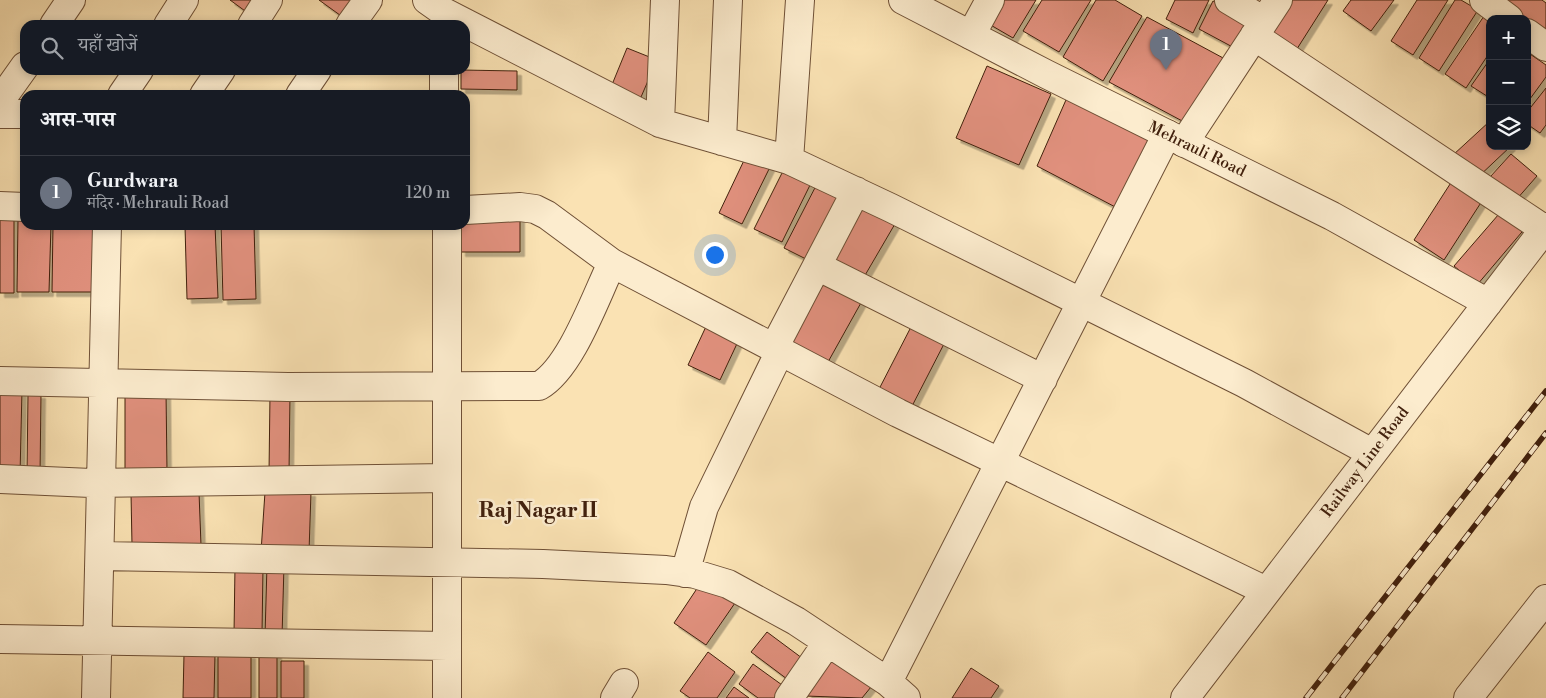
<!DOCTYPE html>
<html lang="hi">
<head>
<meta charset="utf-8">
<style>
	body { margin:0; font-family:"Libre Bodoni","Noto Serif Devanagari",serif; background:#20242c; color:#f1f3f6 }
	.controls { position:absolute; right:15px; top:15px; display:grid; overflow:hidden; border-radius:10px; box-shadow:0 2px 8px #0003 }
	.controls button { width:45px; height:45px; display:grid; place-items:center; padding:0; border:0; border-bottom:1px solid #363941; background:#171b24; color:#f1f3f6; font:25px sans-serif }
	.you { position:absolute; left:714px; top:254px; width:18px; height:18px; margin:-12px; border:4px solid #fff; border-radius:50%; background:#1a73e8; box-shadow:0 0 0 8px #1a73e833 }
	.badge { display:grid; place-items:center; width:32px; height:32px; border-radius:50%; background:#c59692; color:#fff; font-size:16px; font-weight:700 }
	.pin { position:absolute; translate:-50% -41px; filter:drop-shadow(0 1px 2px #0008) }
	.pin::after { content:''; position:absolute; top:26px; width:18px; height:15px; background:inherit; clip-path:polygon(0 0,100% 0,50% 100%) }
	.list { margin:0; padding:0; list-style:none }
	h2 { display:flex; justify-content:space-between; align-items:center; height:65px; margin:0; padding:0 20px; font-size:21px }
	h2 small { font-size:16px; font-weight:400; color:#9ea1a6 }
	.list li { display:grid; grid-template-columns:32px 1fr auto; gap:15px; align-items:center; box-sizing:border-box; height:75px; padding:0 20px; border-top:1px solid #363941 }
	.list b { display:block; font-size:19px; white-space:nowrap }
	.list p { margin:0; font-size:16px; white-space:nowrap; color:#9ea1a6 }
	.list em { font-size:16px; font-style:normal; color:#9ea1a6 }
	.icon { flex:none; width:28px; height:28px; fill:none; stroke:currentColor; stroke-width:2; stroke-linecap:round; stroke-linejoin:round }
	.map { position:relative; flex:none; width:1546px; height:698px; overflow:hidden }
	.search { position:absolute; background:#171b24; box-shadow:0 2px 8px #0003; left:20px; top:20px; width:450px; height:55px; display:flex; align-items:center; gap:12px; box-sizing:border-box; padding:0 18px; border-radius:15px; color:#9ea1a6; font-size:19px }
	.panel { position:absolute; background:#171b24; box-shadow:0 2px 8px #0003; left:20px; top:90px; width:450px; height:140px; border-radius:15px }
	.map>svg:first-child { display:block }
	.building { fill:#e0907d; stroke:#41200d; filter:url(#shadow) }
	.lines { fill:none; stroke-linecap:round; stroke-linejoin:round }
	.minor-casing { stroke:#6f5036; stroke-width:30 }
	.tertiary-casing { stroke:#6f5036; stroke-width:30 }
	.minor { stroke:#fcecce; stroke-width:28 }
	.tertiary { stroke:#fcecce; stroke-width:28 }
	.rail-casing { stroke:#41200d; stroke-width:5.5 }
	.rail { stroke:#fcecce; stroke-width:4; stroke-dasharray:11; stroke-linecap:butt }
	.labels { text-anchor:middle; dominant-baseline:central; stroke-width:5; stroke-linejoin:round; paint-order:stroke }
	.street-label { font-size:16px; fill:#41200d; stroke:#fcecce }
	.district-label { font-size:21px; font-weight:bold; fill:#41200d; stroke:#fcecce }
</style>
</head>
<body>
<div class="map">
<svg width="1546" height="698" viewBox="0 0 1546 698">
	<defs>
		<filter id="shadow"><feDropShadow dx="4.5" dy="4.5" stdDeviation="0" flood-color="#0004"/></filter>
	</defs>
	<rect width="100%" height="100%" fill="#fae2b3"/>
	<filter id="stains"><feTurbulence type="fractalNoise" baseFrequency=".004" numOctaves="4"/><feColorMatrix values="0 0 0 0 .2 0 0 0 0 .09 0 0 0 0 .02 0 0 0 .5 -.17"/></filter>
	<radialGradient id="worn" r=".72"><stop offset=".6" stop-color="#630" stop-opacity="0"/><stop offset="1" stop-color="#630" stop-opacity=".3"/></radialGradient>
	<path class="building" d="M 230,0 L 264,0 L 252,16 Z
		M 319,0 L 357,0 L 344,18 Z
		M 994,0 L 1036,0 L 1013,38 L 982,20 Z
		M 1042,0 L 1091,0 L 1059,52 L 1023,31 Z
		M 1096,0 L 1115,0 L 1142,16 L 1103,81 L 1063,57 Z
		M 1175,0 L 1209,0 L 1193,33 L 1166,19 Z
		M 1289,0 L 1328,0 L 1295,52 L 1267,35 Z
		M 1351,0 L 1394,0 L 1371,31 L 1343,11 Z
		M 1417,0 L 1448,0 L 1413,55 L 1391,41 Z
		M 1455,0 L 1461,0 L 1478,10 L 1439,71 L 1419,58 Z
		M 1495,0 L 1542,0 L 1546,3 L 1546,44 L 1527,30 L 1527,19 L 1513,19 Z
		M 1213,1 L 1254,22 L 1240,51 L 1199,29 Z
		M 1484,16 L 1490,20 L 1490,52 L 1466,88 L 1445,74 Z
		M 1147,17 L 1225,59 L 1186,123 L 1109,82 Z
		M 627,48 L 657,60 L 638,104 L 609,92 Z
		M 1530,54 L 1546,65 L 1546,77 L 1527,103 L 1527,58 Z
		M 1490,59 L 1490,98 L 1471,86 Z
		M 987,66 L 1051,94 L 1019,165 L 956,138 Z
		M 461,70 L 517,71 L 517,90 L 461,89 Z
		M 1546,88 L 1546,125 L 1540,133 L 1527,124 L 1527,112 Z
		M 1069,93 L 1155,140 L 1121,210 L 1037,166 Z
		M 1490,121 L 1490,146 L 1511,146 L 1476,179 L 1453,155 Z
		M 748,152 L 772,163 L 742,224 L 719,213 Z
		M 1511,154 L 1537,176 L 1516,200 L 1490,177 Z
		M 786,165 L 813,179 L 782,242 L 754,229 Z
		M 820,178 L 853,194 L 816,264 L 784,248 Z
		M 1452,181 L 1482,201 L 1444,260 L 1414,240 Z
		M 865,198 L 899,217 L 864,277 L 832,259 Z
		M 1505,207 L 1527,226 L 1477,285 L 1454,266 Z
		M 0,212 L 14,212 L 14,293 L 0,293 Z
		M 465,214 L 520,214 L 520,252 L 461,252 L 461,225 L 465,225 Z
		M 18,219 L 25,220 L 25,225 L 51,225 L 49,292 L 17,292 Z
		M 53,225 L 93,225 L 92,292 L 52,292 Z
		M 215,225 L 218,298 L 187,299 L 185,226 Z
		M 221,225 L 254,225 L 256,299 L 223,300 Z
		M 825,281 L 862,301 L 828,362 L 792,342 Z
		M 710,318 L 742,333 L 720,380 L 688,365 Z
		M 912,325 L 945,342 L 910,410 L 877,393 Z
		M 0,388 L 22,389 L 20,475 L 0,475 Z
		M 166,391 L 167,471 L 125,471 L 125,392 Z
		M 28,394 L 41,394 L 40,475 L 27,474 Z
		M 270,394 L 290,394 L 289,473 L 269,473 Z
		M 199,492 L 201,545 L 132,545 L 131,493 Z
		M 265,492 L 311,492 L 309,552 L 261,552 Z
		M 267,565 L 284,565 L 282,637 L 265,636 Z
		M 235,566 L 263,567 L 262,634 L 234,634 Z
		M 702,581 L 735,603 L 706,645 L 674,623 Z
		M 767,632 L 806,661 L 791,682 L 751,652 Z
		M 259,651 L 277,652 L 277,698 L 259,698 Z
		M 708,652 L 735,672 L 717,698 L 690,698 L 680,691 Z
		M 184,654 L 215,654 L 214,698 L 183,698 Z
		M 218,654 L 251,654 L 251,698 L 218,698 Z
		M 833,659 L 871,687 L 862,698 L 805,696 Z
		M 281,661 L 304,661 L 304,698 L 281,698 Z
		M 753,664 L 789,690 L 783,698 L 758,698 L 739,684 Z
		M 971,668 L 999,686 L 991,698 L 952,698 Z
		M 734,687 L 749,698 L 726,698 Z"/>
	<g class="lines">
		<g class="minor-casing">
			<path id="minor" d="M 427,0 L 444,12 L 660,123 L 789,160 L 891,208 L 1244,383 L 1372,453
				M 1229,0 L 1264,21
				M 1484,0 L 1509,19
				M 54,25 L 71,0
				M 168,25 L 184,0
				M 252,25 L 268,0
				M 350,25 L 368,0
				M 1527,33 L 1546,47
				M 971,35 L 990,0
				M 1254,36 L 1544,229
				M 444,70 L 444,95
				M 122,95 L 139,70
				M 204,95 L 221,70
				M 300,95 L 317,70
				M 0,101 L 25,66
				M 0,114 L 25,114
				M 660,123 L 665,0
				M 722,141 L 728,0
				M 1184,143 L 1278,0
				M 789,160 L 800,0
				M 0,206 L 25,207
				M 465,210 L 520,207 L 535,209 L 547,215 L 612,263 L 898,413 L 1266,591
				M 817,266 L 1043,379
				M 774,348 L 856,191
				M 0,381 L 288,387 L 539,386 C 571,368 595,298 612,263
				M 0,479 L 91,483 L 447,478
				M 100,556 L 543,564 L 666,570 L 695,574 L 728,584 L 796,621 L 888,682 L 906,698
				M 685,573 L 704,507 L 780,351
				M 0,639 L 447,646
				M 888,682 L 1167,134
				M 96,698 L 107,225
				M 447,698 L 447,225
				M 615,698 L 624,683
				M 789,698 L 827,643
				M 1468,698 L 1546,599"/>
		</g>
		<g class="tertiary-casing">
			<path id="tertiary" d="M 903,0 L 1046,74 L 1332,216 L 1488,303
				M 1185,698 L 1546,227"/>
		</g>
		<use href="#minor" class="minor"/>
		<use href="#tertiary" class="tertiary"/>
		<g class="rail-casing">
			<path id="rail" d="M 1306,698 L 1546,391
				M 1342,698 L 1546,433"/>
		</g>
		<use href="#rail" class="rail"/>
	</g>
	<g class="labels">
		<g class="street-label">
			<text transform="translate(1197 149) rotate(26)">Mehrauli Road</text>
			<text transform="translate(1365 462) rotate(-53)">Railway Line Road</text>
		</g>
		<g class="district-label">
			<text x="538" y="511">Raj Nagar II</text>
		</g>
	</g>
	<rect width="100%" height="100%" filter="url(#stains)"/>
	<rect width="100%" height="100%" fill="url(#worn)"/>
</svg>
<div class="controls">
<button>+</button>
<button>−</button>
<button><svg class="icon" aria-label="layers" viewBox="0 0 24 24"><path d="M12 4l9 5-9 5-9-5zM3 14l9 5 9-5"/></svg></button>
</div>
<div class="you"></div>
<div class="pin badge" style="left:1166px;top:70px;background:#6b7280">1</div>
<div class="search"><svg class="icon" aria-label="search" viewBox="0 0 24 24"><circle cx="10" cy="10" r="6"/><path d="M15 15l6 6"/></svg>यहाँ खोजें</div>
<section class="panel">
<h2>आस-पास<small></small></h2>
<ul class="list">
<li><span class="badge" style="background:#6b7280">1</span><div><b>Gurdwara</b><p>मंदिर · Mehrauli Road</p></div><em>120 m</em></li>
</ul>
</section>
</div>
</body>
</html>
